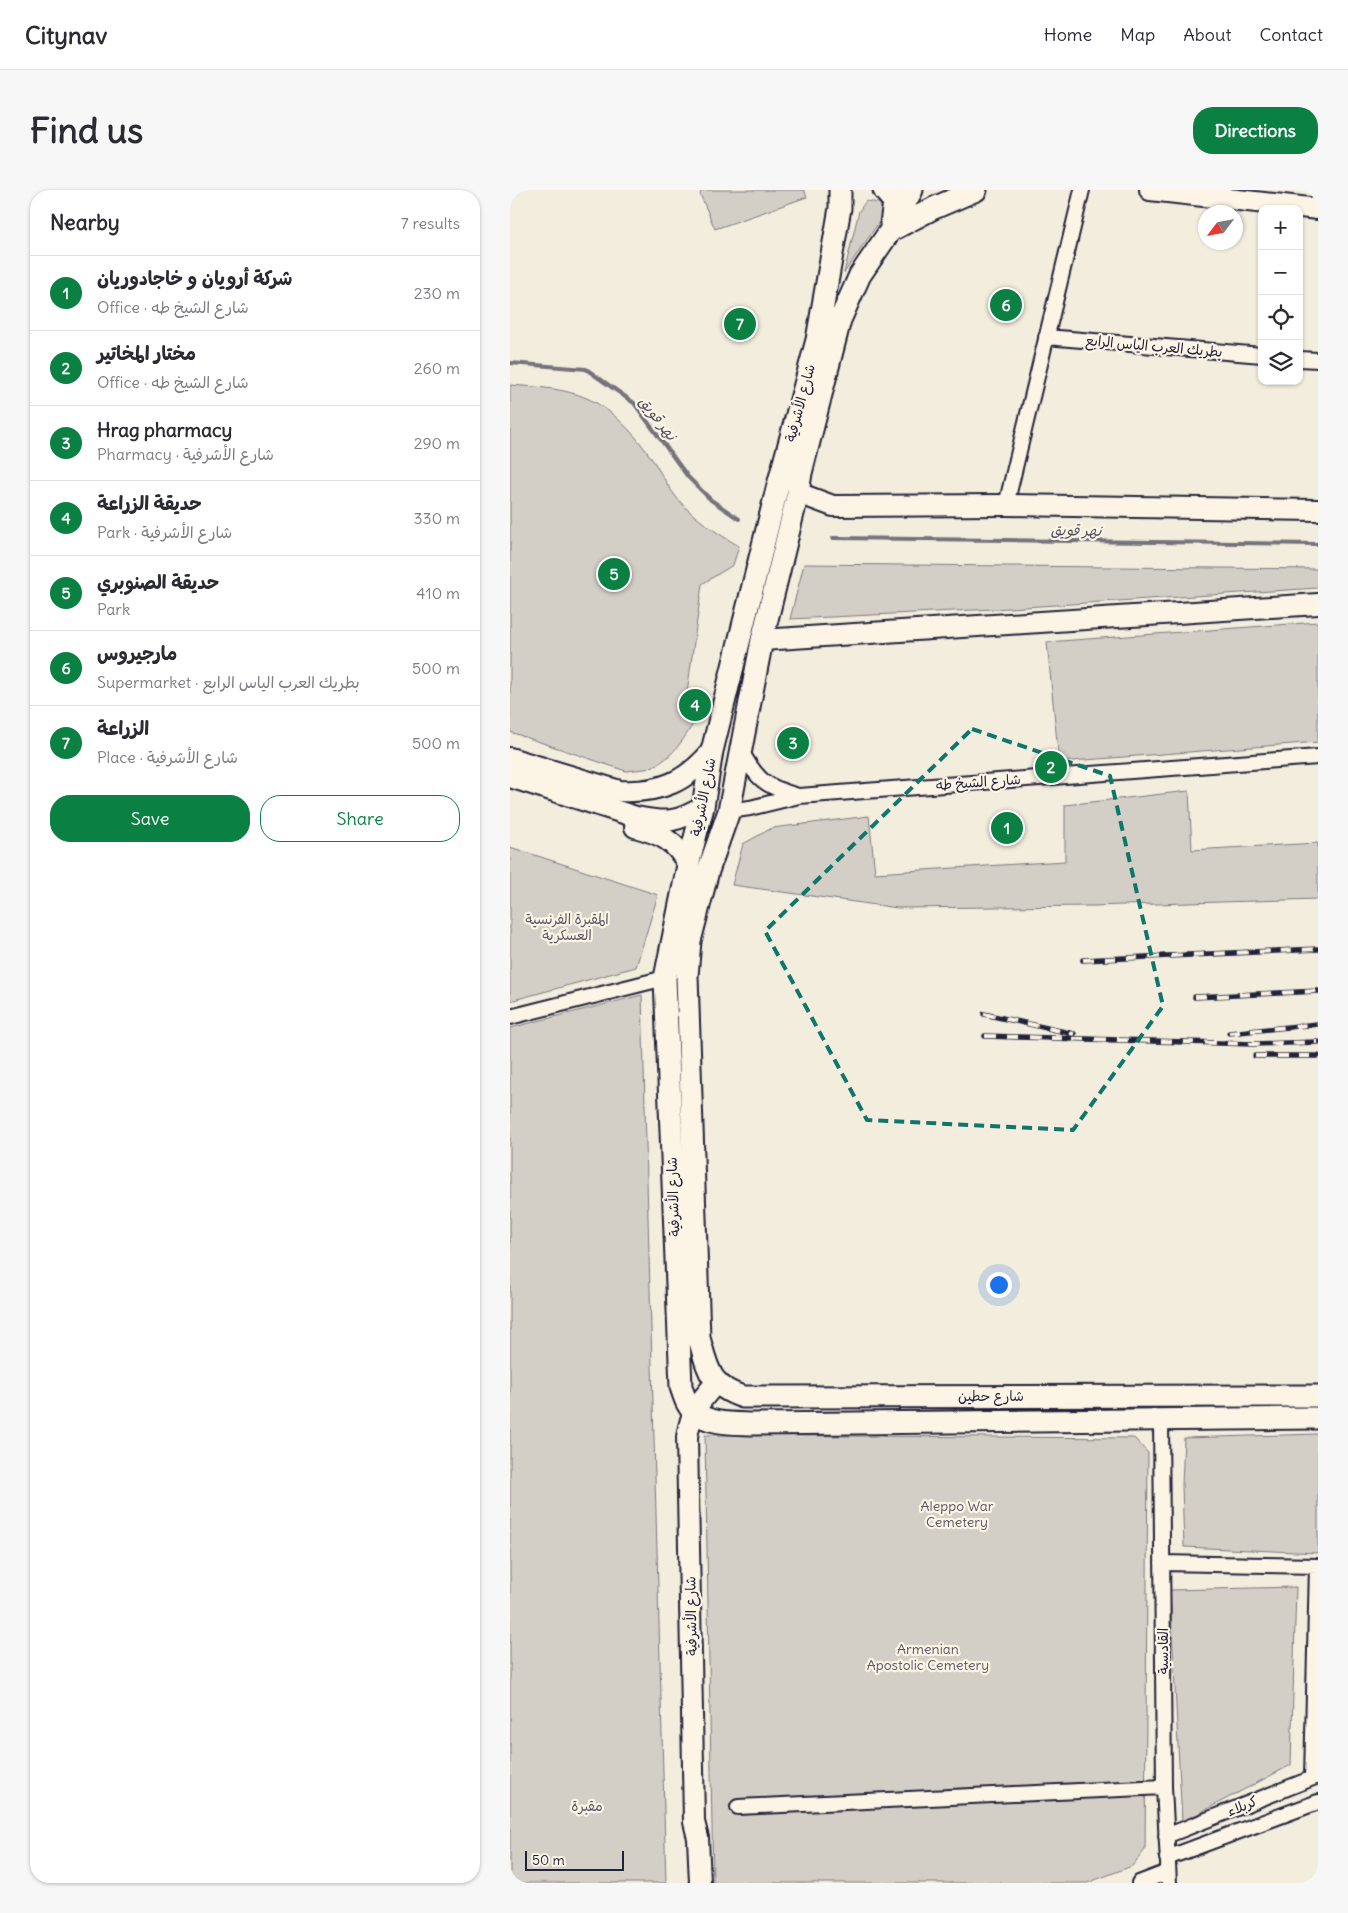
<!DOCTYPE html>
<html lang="en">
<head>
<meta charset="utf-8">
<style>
	body { margin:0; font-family:Delius,"Playpen Sans Arabic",sans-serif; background:#f7f7f7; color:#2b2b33 }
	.controls { position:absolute; right:15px; top:15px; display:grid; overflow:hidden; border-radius:10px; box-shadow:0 1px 4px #0004 }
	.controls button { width:45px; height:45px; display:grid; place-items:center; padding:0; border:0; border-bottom:1px solid #e1e1e2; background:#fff; color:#2b2b33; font:25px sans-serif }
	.compass { position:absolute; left:688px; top:15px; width:45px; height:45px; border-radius:50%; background:#fff; box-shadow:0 1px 4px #0004; rotate:238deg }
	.scale { position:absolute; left:15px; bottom:12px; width:99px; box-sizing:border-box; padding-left:5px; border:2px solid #22223b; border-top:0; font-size:14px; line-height:18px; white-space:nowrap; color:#22223b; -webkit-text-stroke:4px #fcf5e5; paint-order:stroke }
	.you { position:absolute; left:488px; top:1094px; width:18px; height:18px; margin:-12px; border:4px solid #fff; border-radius:50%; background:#1a73e8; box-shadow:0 0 0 8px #1a73e833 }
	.badge { display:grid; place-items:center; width:32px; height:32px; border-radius:50%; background:#0b8043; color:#fff; font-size:16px; font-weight:700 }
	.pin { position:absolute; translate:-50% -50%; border:2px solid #fff; box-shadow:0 1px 5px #0006 }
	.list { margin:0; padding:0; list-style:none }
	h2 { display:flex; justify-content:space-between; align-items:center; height:65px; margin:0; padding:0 20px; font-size:21px }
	h2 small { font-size:16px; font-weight:400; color:#7c7c81 }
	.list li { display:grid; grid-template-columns:32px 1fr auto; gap:15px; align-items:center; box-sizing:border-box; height:75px; padding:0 20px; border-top:1px solid #e1e1e2 }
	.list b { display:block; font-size:19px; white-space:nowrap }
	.list p { margin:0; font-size:16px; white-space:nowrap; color:#7c7c81 }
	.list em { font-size:16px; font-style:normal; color:#7c7c81 }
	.actions { display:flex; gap:10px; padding:15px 20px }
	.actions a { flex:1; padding:11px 0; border:1px solid #0b8043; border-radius:20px; text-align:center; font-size:18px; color:#0b8043 }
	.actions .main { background:#0b8043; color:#fff }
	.icon { flex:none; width:28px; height:28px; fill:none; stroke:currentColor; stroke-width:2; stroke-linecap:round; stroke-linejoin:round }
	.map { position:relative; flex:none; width:808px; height:1693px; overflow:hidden; border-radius:20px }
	header { display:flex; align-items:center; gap:30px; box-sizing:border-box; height:70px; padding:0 25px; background:#fff; border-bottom:1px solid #e1e1e2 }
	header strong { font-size:24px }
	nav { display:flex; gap:28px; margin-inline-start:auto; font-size:18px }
	.intro { display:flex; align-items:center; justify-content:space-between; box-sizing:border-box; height:120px; padding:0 30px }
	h1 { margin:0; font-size:35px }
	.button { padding:12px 22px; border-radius:20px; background:#0b8043; color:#fff; font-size:18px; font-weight:700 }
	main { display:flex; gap:30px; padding:0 30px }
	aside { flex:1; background:#fff; border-radius:20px; box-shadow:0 1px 4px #0004 }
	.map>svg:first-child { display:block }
	.green { fill:#d4cfc6; stroke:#7b7880 }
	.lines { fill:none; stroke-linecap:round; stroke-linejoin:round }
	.stream { stroke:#75727b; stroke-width:4 }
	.street-casing { stroke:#22223b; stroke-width:18 }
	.secondary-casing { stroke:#22223b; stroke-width:24 }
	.primary-casing { stroke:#22223b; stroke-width:25 }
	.street { stroke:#fcf5e5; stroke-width:14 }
	.secondary { stroke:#fcf5e5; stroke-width:20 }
	.primary { stroke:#fcf5e5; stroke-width:21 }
	.rail-casing { stroke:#22223b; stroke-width:5.5 }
	.rail { stroke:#fcf5e5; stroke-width:4; stroke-dasharray:11; stroke-linecap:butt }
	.marked { fill:none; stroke:#0f766e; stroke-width:4; stroke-dasharray:10 6; stroke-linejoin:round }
	.labels { text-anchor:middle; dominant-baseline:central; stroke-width:4.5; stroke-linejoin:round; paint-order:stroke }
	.street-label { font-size:14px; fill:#22223b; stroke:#fcf5e5 }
	.park-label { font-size:14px; fill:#575665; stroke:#fcf5e5 }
	.water-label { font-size:15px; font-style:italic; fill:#525160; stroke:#fcf5e5 }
</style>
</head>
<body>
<header>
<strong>Citynav</strong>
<nav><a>Home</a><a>Map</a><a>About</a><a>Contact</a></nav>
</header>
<div class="intro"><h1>Find us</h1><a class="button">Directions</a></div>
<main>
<aside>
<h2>Nearby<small>7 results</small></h2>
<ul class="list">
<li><span class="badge">1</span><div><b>شركة أرويان و خاجادوريان</b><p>Office · شارع الشيخ طه</p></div><em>230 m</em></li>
<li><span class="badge">2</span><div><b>مختار المخاتير</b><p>Office · شارع الشيخ طه</p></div><em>260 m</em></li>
<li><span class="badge">3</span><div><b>Hrag pharmacy</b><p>Pharmacy · شارع الأشرفية</p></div><em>290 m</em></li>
<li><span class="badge">4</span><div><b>حديقة الزراعة</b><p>Park · شارع الأشرفية</p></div><em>330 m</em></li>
<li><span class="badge">5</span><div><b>حديقة الصنوبري</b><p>Park</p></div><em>410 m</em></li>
<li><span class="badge">6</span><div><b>مارجيروس</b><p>Supermarket · بطريك العرب الياس الرابع</p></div><em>500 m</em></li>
<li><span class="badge">7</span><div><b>الزراعة</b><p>Place · شارع الأشرفية</p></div><em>500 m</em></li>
</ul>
<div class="actions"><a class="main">Save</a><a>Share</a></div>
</aside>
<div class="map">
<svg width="808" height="1693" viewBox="0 0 808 1693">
	<rect width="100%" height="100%" fill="#f3edde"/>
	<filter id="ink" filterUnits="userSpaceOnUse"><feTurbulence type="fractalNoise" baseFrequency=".02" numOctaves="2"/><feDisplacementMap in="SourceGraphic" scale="10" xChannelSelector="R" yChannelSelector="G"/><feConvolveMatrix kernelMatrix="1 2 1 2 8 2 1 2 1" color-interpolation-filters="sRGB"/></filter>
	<g filter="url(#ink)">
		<path class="green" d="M 192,0 L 294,0 L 297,7 L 205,39 L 190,4 Z
			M 356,11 L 369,13 L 373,19 L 374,25 L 334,83 L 349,21 Z
			M 0,195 C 26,197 55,198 79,209 C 102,220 122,241 137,262 C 148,276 155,293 166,307 C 181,326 208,344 229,356 L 223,375 L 192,394 L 176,510 L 188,525 C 176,546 161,573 135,579 C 129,580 122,580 116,581 L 0,542 Z
			M 294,374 L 808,379 L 808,398 L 484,419 L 280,429 Z
			M 808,432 L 808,552 L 549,572 L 537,452 Z
			M 679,601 L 682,660 L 808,653 L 808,709 L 582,716 L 388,718 L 222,695 L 233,654 L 262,638 L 359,626 L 365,683 L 555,671 L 555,615 Z
			M 0,657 L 148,705 L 126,777 L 0,811 Z
			M 132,805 L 156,1693 L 0,1693 L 0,838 Z
			M 808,1244 L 808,1363 L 674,1357 L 672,1295 L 674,1248 Z
			M 195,1245 L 624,1248 L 638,1263 L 635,1660 L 622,1676 L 577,1693 L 203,1693 Z
			M 786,1397 L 781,1575 L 672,1632 L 660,1400 Z"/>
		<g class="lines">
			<path class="stream" d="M 0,173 L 76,179 L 124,213 L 178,287 L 201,310 L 229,329
				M 323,348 L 808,354"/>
			<g class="street-casing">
				<path id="street" d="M 536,147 L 752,165
					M 789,169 L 808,170
					M 496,315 L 572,0
					M 230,559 C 247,590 254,596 288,606
					M 219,621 L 240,618 L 289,606 L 808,567
					M 0,827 L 155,788
					M 651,1229 L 654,1597 L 659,1693
					M 652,1373 L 808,1376
					M 802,1588 L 807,1376
					M 228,1617 L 654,1597
					M 656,1646 L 808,1586
					M 657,1668 L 808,1612
					M 629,1693 L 658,1682"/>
			</g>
			<g class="secondary-casing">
				<path id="secondary" d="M 640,0 L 808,19
					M 288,303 L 323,316 L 496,315 L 808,320
					M 252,450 L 808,414
					M 0,568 L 110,601 C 150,603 176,592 202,561
					M 0,587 L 126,627 C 157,633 166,633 193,617
					M 125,637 C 151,644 166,651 178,675
					M 190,1693 L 188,1648 L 184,1632 L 177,1247 C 181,1221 189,1212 206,1193"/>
			</g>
			<g class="primary-casing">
				<path id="primary" d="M 330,0 L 330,18 L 307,150 L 267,299 L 202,561 L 193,617 L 178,675 L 155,788 L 171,1197 C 174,1205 176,1215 183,1221 C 200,1235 224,1233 244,1234 L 808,1228
					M 374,0 L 384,12 L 381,34
					M 402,0 L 380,41 L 350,85 L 330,130 L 291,283 L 288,303 L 252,450 L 219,621 L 198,681 L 180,751 L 177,786 L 189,1148 C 198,1179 199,1196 233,1207 L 808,1206
					M 380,41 L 424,18 L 466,0"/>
			</g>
			<use href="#street" class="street"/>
			<use href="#secondary" class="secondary"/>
			<use href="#primary" class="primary"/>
			<g class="rail-casing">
				<path id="rail" d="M 573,770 L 808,759
					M 685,807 L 808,801
					M 474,824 L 564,844
					M 719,843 L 808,834
					M 475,846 L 743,854 L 808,852
					M 745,866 L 808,866"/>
			</g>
			<use href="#rail" class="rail"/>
		</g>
	</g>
	<path class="marked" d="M 462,539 L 600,586 L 653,816 L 563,940 L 357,930 L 255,741 Z"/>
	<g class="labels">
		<g class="street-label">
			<text transform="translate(644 156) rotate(5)">بطريك العرب الياس الرابع</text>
			<text transform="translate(290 213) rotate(-75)">شارع الأشرفية</text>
			<text transform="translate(468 592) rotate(-4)">شارع الشيخ طه</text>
			<text transform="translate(193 607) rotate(-79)">شارع الأشرفية</text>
			<text transform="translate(163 1007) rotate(-92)">شارع الأشرفية</text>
			<text x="481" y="1206">شارع حطين</text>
			<text transform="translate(181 1426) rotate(-91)">شارع الأشرفية</text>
			<text transform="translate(653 1461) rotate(-90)">القادسية</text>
			<text transform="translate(732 1616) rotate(-22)">كربلاء</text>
		</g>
		<g class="park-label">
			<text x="57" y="729">المقبرة الفرنسية<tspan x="57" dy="16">العسكرية</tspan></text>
			<text x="447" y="1316">Aleppo War<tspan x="447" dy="16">Cemetery</tspan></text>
			<text x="418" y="1459">Armenian<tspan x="418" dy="16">Apostolic Cemetery</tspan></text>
			<text x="77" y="1616">مقبرة</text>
		</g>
		<g class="water-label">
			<text transform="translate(148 228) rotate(52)">نهر قويق</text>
			<text transform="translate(566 340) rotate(1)">نهر قويق</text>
		</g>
	</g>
</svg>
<div class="controls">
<button>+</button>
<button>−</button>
<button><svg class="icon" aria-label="locate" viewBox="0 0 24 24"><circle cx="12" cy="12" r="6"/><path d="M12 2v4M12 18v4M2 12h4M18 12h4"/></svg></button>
<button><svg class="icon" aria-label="layers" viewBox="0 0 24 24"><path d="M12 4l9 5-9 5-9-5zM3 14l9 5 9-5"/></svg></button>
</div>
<svg class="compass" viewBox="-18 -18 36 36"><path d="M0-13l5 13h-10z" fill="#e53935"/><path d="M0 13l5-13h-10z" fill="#7c7c81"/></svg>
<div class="scale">50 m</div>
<div class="you"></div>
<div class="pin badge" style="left:497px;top:638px">1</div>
<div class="pin badge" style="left:541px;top:577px">2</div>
<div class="pin badge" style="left:283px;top:553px">3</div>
<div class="pin badge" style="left:185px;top:515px">4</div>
<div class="pin badge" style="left:104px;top:384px">5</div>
<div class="pin badge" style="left:496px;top:115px">6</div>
<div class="pin badge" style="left:230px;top:134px">7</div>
</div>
</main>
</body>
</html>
